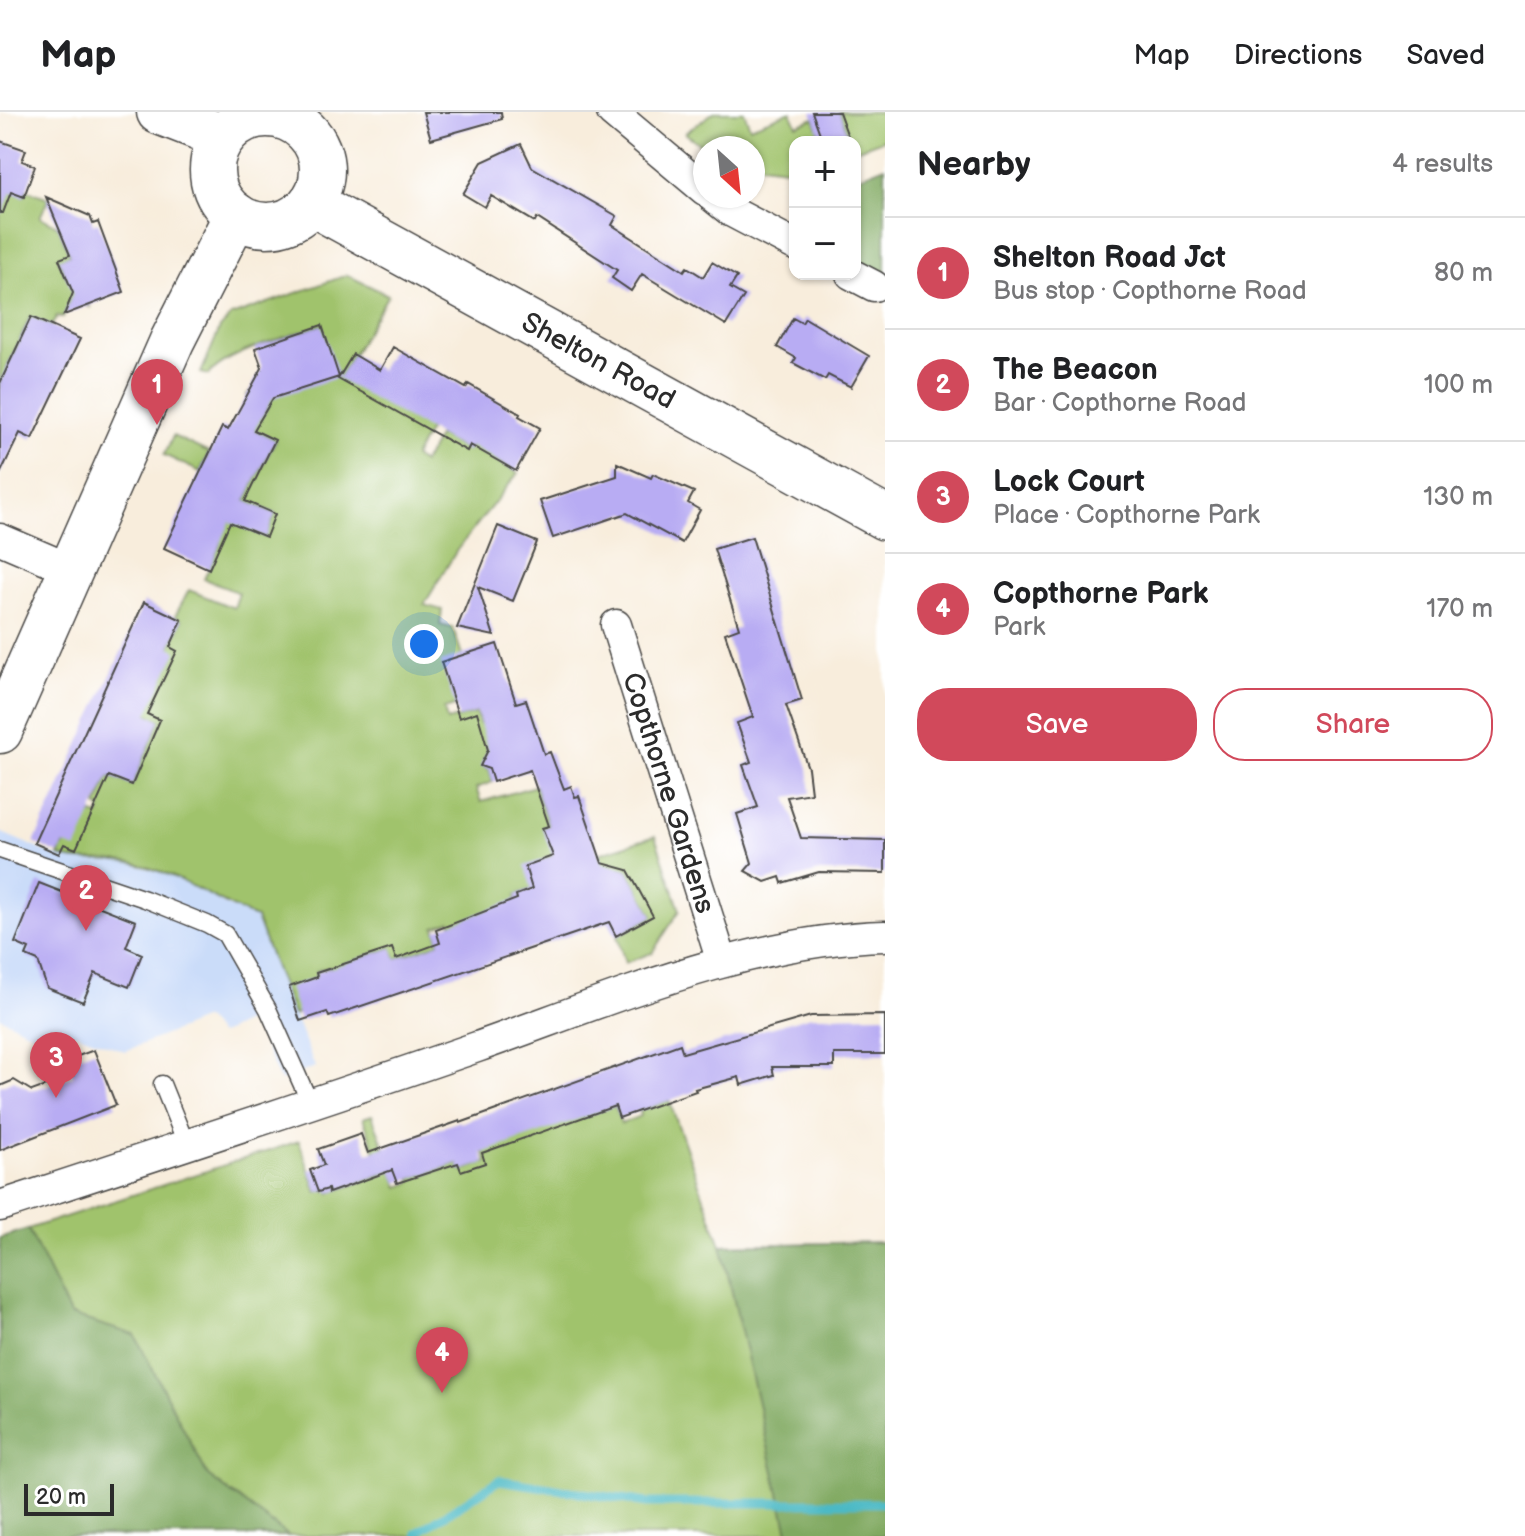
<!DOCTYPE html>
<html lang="en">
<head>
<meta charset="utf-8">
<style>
	body { margin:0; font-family:"Balsamiq Sans",sans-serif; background:#f2f2f2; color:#202124 }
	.controls { position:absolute; right:24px; top:24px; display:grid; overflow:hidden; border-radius:16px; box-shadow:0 2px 6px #0004 }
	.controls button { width:72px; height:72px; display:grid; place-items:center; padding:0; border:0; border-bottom:2px solid #e0e0e0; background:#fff; color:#202124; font:40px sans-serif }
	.compass { position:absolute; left:693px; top:24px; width:72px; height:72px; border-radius:50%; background:#fff; box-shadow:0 2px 6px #0004; rotate:153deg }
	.scale { position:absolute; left:24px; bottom:20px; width:90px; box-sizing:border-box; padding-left:8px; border:4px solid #2b2b2b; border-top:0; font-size:22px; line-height:28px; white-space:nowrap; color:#2b2b2b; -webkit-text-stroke:6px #fff; paint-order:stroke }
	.you { position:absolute; left:424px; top:532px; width:28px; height:28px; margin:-20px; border:6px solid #fff; border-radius:50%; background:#1a73e8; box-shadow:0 0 0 12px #1a73e833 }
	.badge { display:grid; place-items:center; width:52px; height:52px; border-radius:50%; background:#d1495b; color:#fff; font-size:26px; font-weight:700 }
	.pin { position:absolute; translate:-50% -66px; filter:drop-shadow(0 2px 4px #0008) }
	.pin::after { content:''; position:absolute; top:42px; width:28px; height:24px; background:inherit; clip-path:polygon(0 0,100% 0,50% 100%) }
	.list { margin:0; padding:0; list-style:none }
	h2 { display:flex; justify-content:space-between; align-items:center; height:104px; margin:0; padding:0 32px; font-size:34px }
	h2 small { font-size:26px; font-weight:400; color:#757577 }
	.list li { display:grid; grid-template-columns:52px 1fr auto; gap:24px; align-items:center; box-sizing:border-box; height:112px; padding:0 32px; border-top:2px solid #e0e0e0 }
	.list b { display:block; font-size:30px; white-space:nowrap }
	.list p { margin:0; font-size:26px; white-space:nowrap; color:#757577 }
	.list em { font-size:26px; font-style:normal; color:#757577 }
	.actions { display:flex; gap:16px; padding:24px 32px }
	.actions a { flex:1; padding:18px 0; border:2px solid #d1495b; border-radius:32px; text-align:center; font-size:28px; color:#d1495b }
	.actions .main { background:#d1495b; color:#fff }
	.map { position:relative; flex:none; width:885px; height:1424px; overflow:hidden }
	header { display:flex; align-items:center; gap:48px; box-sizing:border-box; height:112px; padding:0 40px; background:#fff; border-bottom:2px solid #e0e0e0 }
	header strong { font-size:38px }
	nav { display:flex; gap:44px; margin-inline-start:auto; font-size:28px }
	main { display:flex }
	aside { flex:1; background:#fff }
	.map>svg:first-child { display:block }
	.built { fill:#cadcf9 }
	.green { fill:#a0c36c; stroke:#66774c; stroke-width:2 }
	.forest { fill:#80a960; stroke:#566a46; stroke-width:2 }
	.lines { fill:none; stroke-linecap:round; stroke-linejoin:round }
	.stream { stroke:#4bb9c5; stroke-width:9 }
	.building { fill:#b8acf3 }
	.service-casing { stroke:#4a4846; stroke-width:19 }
	.minor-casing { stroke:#4a4846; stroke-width:33 }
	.secondary-casing { stroke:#4a4846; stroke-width:47 }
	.service { stroke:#fff; stroke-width:16 }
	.minor { stroke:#fff; stroke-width:30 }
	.secondary { stroke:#fff; stroke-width:44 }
	.labels { text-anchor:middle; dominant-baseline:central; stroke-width:8; stroke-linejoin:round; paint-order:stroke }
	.street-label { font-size:28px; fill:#2b2b2b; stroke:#fff }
</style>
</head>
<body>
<header>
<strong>Map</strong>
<nav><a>Map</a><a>Directions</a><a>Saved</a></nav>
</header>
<main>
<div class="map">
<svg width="885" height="1424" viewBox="0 0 885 1424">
	<rect width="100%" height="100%" fill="#fff"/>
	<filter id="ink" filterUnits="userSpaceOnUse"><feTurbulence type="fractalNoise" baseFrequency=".0125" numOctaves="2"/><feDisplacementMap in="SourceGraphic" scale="16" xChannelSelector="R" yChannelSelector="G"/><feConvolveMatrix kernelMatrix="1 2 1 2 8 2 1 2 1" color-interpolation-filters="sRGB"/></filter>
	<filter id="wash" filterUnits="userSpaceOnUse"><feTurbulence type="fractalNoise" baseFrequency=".006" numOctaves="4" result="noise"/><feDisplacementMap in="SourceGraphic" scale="32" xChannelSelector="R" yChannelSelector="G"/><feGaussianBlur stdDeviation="1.8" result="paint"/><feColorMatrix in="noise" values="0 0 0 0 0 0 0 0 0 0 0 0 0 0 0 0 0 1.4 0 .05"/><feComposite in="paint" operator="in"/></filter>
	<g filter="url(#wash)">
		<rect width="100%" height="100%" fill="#f8eddc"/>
		<path class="built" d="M 0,720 L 61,746 L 126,750 L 183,767 L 227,794 L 256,806 L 315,955 L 280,969 L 252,907 L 219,923 L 205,907 L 125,939 L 75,921 L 40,926 L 0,905 Z"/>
		<path class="green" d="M 714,0 L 744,0 L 750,15 L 789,0 L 791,0 L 797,13 L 814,6 L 823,30 L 795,30 L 795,57 L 753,52 L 753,36 L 705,36 L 685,21 Z
			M 839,0 L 885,0 L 885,27 L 855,38 L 855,30 L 850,30 Z
			M 0,76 L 24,84 L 27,78 L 49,86 L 40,105 L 58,114 L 70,143 L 59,148 L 66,164 L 76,160 L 90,195 L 71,188 L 63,206 L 57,204 L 51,215 L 30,205 L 7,256 L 36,271 L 0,276 Z
			M 347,163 L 388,183 L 341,263 L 431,314 L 414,345 L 423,351 L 439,323 L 467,339 L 475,325 L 499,338 L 494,347 L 518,361 L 457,438 L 424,493 L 442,498 L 440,513 L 453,516 L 462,543 L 462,592 L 444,597 L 447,609 L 476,601 L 480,612 L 485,611 L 495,639 L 483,649 L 485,656 L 489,657 L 493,670 L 476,676 L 481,690 L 535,674 L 549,714 L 543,716 L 559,741 L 546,747 L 581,777 L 530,778 L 516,783 L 517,787 L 457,825 L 451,809 L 435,815 L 440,831 L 396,847 L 391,836 L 348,851 L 333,865 L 330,855 L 316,859 L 317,865 L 298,901 L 293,903 L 256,806 C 212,788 174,758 126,750 C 104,746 80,752 59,744 L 64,732 L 92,702 L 99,704 L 101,697 L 97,694 L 109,664 L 132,673 L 160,608 L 141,599 L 182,508 L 175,504 L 189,478 L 234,496 L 239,481 L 204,467 L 220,432 L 226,400 L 265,425 L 275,402 L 245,389 L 275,329 L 252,317 L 267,296 L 246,284 L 255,273 L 322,213 C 295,222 224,241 209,263 L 201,261 L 220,216 L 231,204 Z
			M 173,324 L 209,341 L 200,360 L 164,343 Z
			M 655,724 L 680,798 L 652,841 L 625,851 L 617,824 L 653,804 L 628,758 L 621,756 L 602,765 L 589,745 Z
			M 669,988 L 721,1133 L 885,1130 L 885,1424 L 0,1424 L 0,1126 L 299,1029 L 317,1080 L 328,1077 L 330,1081 L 383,1062 L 363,1006 L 372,1003 L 399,1075 L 412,1070 L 411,1066 L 458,1051 L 461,1059 L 487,1050 L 480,1027 L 615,994 L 621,1012 L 640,1004 L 639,999 Z"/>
		<path class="forest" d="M 885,54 L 885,173 L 855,152 L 855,66 Z
			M 28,1117 L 70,1203 L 135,1223 L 208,1364 L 289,1424 L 0,1424 L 0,1126 Z
			M 885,1130 L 885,1424 L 789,1424 L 721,1133 Z"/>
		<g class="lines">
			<path class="stream" d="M 417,1421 L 499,1368 L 647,1391 L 885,1391"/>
		</g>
		<g id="blocks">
			<path class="building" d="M 423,0 L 501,0 L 502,7 L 431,27 Z
				M 812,0 L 839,0 L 850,30 L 823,30 Z
				M 0,29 L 26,38 L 22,49 L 35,54 L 24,85 L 11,80 L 3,101 L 0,101 Z
				M 521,32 L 532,55 L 617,104 L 612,113 L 684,159 L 687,155 L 703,165 L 712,150 L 737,165 L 730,176 L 744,184 L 726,213 L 642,162 L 631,179 L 612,166 L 617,158 L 537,106 L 535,110 L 491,84 L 485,95 L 463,82 L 482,50 Z
				M 46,85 L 90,104 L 93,112 L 98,110 L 124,180 L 64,203 L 73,181 L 59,147 L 70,143 Z
				M 31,205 L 80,227 L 32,327 L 20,321 L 0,362 L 0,271 Z
				M 793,206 L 802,211 L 805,206 L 869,244 L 851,275 L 828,263 L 825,268 L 793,251 L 796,246 L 777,235 Z
				M 322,213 L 339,265 L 273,286 L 254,318 L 275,328 L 245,389 L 275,402 L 266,425 L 230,410 L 209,457 L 164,436 L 222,315 L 228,318 L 262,256 L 255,236 Z
				M 393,235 L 466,276 L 468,272 L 520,302 L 519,304 L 540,316 L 516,359 L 470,333 L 467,339 L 338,267 L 353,242 L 380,258 Z
				M 617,351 L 651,366 L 653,362 L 694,380 L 688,391 L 700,398 L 682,431 L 627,401 L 553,426 L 540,389 L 617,364 Z
				M 498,414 L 537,430 L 513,489 L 478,475 L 494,524 L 457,516 Z
				M 752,425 L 802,588 L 786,593 L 808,656 L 811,681 L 787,685 L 801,726 L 885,728 L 885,761 L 819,760 L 782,771 L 780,765 L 765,770 L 745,759 L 752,751 L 737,702 L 758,695 L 743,653 L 751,650 L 737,611 L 753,605 L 725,521 L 739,516 L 714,437 Z
				M 144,490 L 182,508 L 170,535 L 177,539 L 147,602 L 160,608 L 132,673 L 109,664 L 76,737 L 64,732 L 59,742 L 34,731 Z
				M 497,532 L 516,591 L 526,588 L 544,642 L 550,640 L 564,677 L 571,674 L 575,685 L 579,684 L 602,751 L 628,758 L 653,804 L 616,824 L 609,810 L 329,905 L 327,900 L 300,909 L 289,875 L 317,865 L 316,861 L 392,836 L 396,847 L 440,831 L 436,818 L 517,787 L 516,783 L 532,777 L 525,754 L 553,744 L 542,716 L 549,714 L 530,658 L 493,670 L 489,657 L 480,654 L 488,638 L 477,600 L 459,606 L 441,550 Z
				M 39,771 L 136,809 L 126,835 L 142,842 L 129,875 L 95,861 L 83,890 L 47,876 L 38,849 L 26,844 L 29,837 L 15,831 Z
				M 885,903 L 885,942 L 834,942 L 834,955 L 772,955 L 774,963 L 741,973 L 739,965 L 695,977 L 696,979 L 619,1006 L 615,994 L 482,1041 L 485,1051 L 461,1059 L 458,1051 L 397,1071 L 392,1058 L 329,1081 L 328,1077 L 318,1080 L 310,1058 L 324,1053 L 318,1037 L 361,1022 L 368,1041 L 460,1009 L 460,1011 L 680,932 L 683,941 L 811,904 Z
				M 94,938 L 116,993 L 0,1038 L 0,974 L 14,968 L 32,979 L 73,964 L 67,948 Z"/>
		</g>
	</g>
	<g filter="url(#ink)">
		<use href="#blocks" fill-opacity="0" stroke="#4a4846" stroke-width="2"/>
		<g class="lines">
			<g class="service-casing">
				<path id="service" d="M 0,738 L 145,787 L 207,812 L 225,822 L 268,897 L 311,993
					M 162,972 L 187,1034"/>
			</g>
			<g class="minor-casing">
				<g id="minor">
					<path d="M 612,0 L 705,78"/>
					<path d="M 712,84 L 732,100 L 795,133"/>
					<path d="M 851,162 L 874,174"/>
					<path d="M 0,427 L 70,457"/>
					<path id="s1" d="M 616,513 L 722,850"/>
					<path d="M 0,1094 C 159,1042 319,990 477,935 C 605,890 748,827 885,824"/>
				</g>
			</g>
			<g class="secondary-casing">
				<g id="secondary">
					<path d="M 159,0 L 223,25"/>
					<circle cx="267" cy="58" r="55"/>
					<path id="s2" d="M 311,91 L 885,406"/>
					<path d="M 0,619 L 172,229 L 236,103"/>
				</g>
			</g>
			<use href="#service" class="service"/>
			<use href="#minor" class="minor"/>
			<use href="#secondary" class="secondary"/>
		</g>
	</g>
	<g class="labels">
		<g class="street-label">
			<text stroke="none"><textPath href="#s2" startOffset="328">Shelton Road</textPath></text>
			<text stroke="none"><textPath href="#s1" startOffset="176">Copthorne Gardens</textPath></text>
		</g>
	</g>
</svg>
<div class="controls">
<button>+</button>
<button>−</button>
</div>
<svg class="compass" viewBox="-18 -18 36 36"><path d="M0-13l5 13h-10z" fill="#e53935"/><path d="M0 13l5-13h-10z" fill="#757577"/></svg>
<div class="scale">20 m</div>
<div class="you"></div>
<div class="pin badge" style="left:157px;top:313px">1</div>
<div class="pin badge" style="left:86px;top:819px">2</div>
<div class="pin badge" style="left:56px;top:986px">3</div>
<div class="pin badge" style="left:442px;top:1281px">4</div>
</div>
<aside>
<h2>Nearby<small>4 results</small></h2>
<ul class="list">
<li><span class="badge">1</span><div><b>Shelton Road Jct</b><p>Bus stop · Copthorne Road</p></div><em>80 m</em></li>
<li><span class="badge">2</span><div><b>The Beacon</b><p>Bar · Copthorne Road</p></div><em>100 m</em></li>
<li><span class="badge">3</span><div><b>Lock Court</b><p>Place · Copthorne Park</p></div><em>130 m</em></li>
<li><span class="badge">4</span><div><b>Copthorne Park</b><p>Park</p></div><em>170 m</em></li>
</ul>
<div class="actions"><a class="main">Save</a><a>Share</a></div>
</aside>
</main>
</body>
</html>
